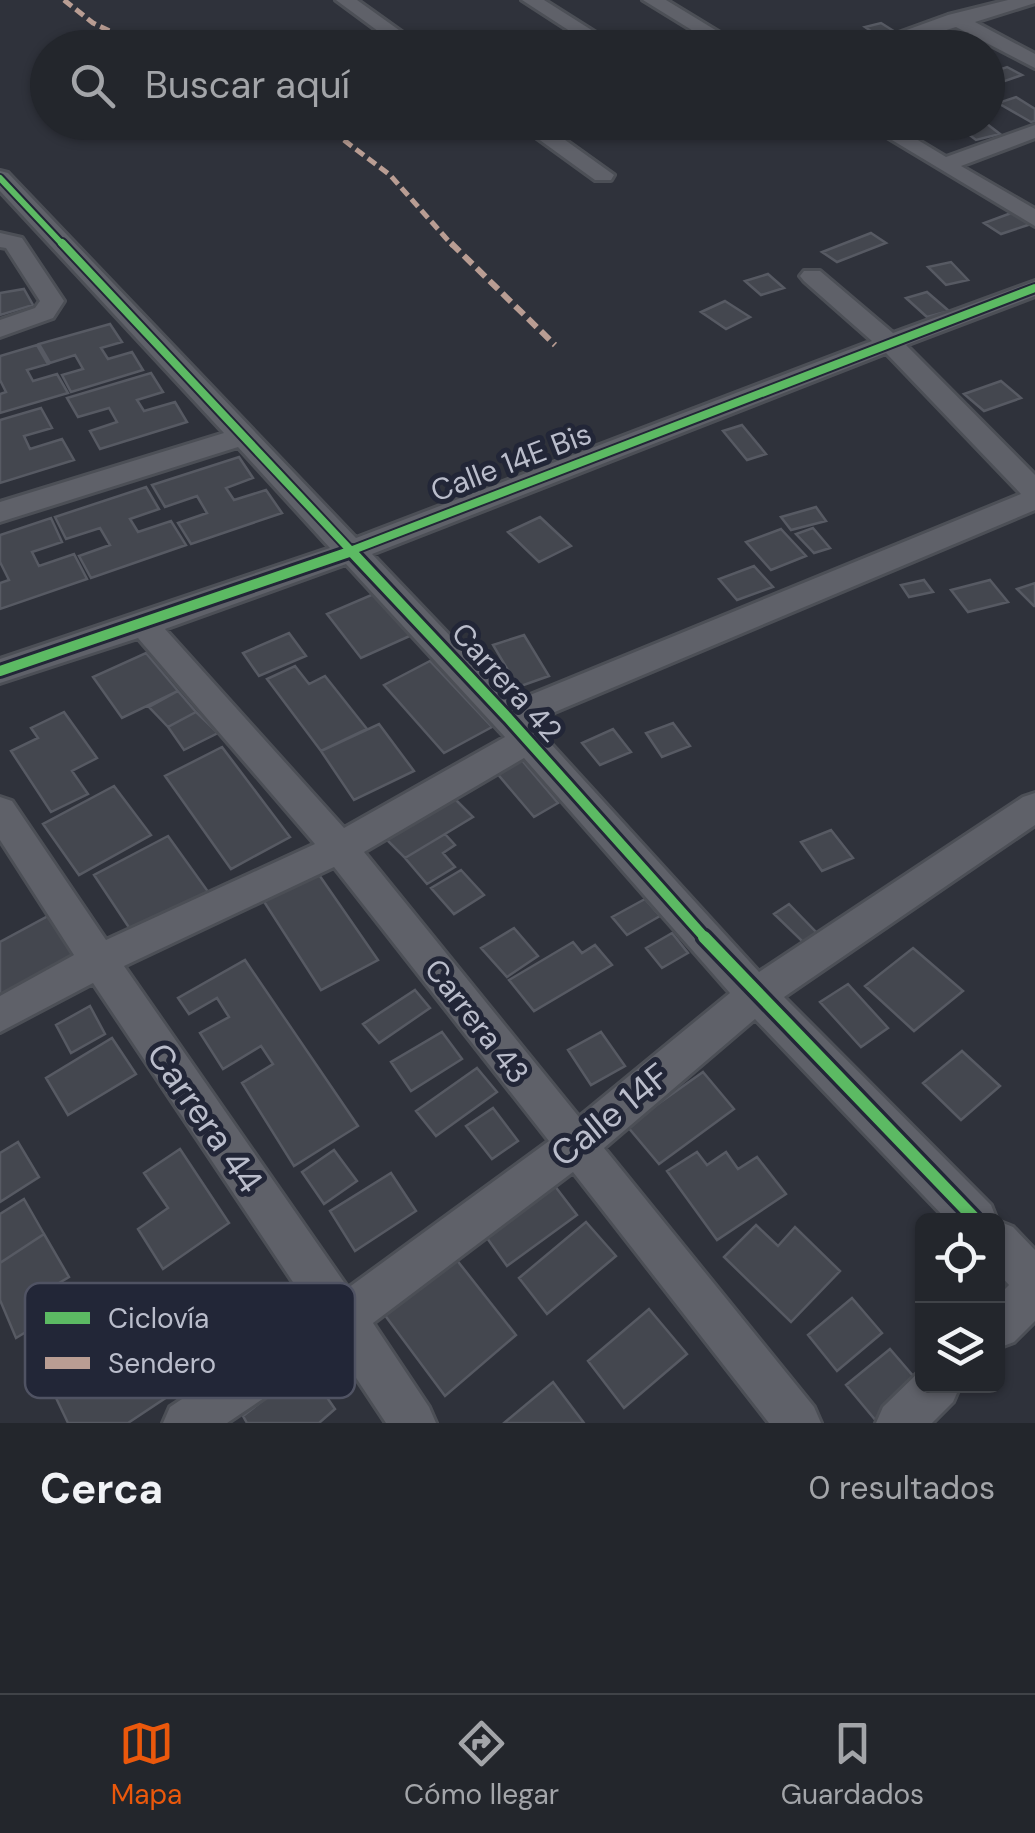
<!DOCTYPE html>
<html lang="es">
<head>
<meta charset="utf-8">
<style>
	body { margin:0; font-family:"DM Sans",sans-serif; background:#2b2e34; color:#f1f3f6 }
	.controls { position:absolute; right:30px; bottom:30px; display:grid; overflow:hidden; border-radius:15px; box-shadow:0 2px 8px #0004 }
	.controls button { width:90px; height:90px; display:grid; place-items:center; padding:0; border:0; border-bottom:2px solid #404348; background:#23262c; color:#f1f3f6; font:50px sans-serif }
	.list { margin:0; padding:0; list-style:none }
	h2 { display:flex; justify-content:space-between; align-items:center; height:130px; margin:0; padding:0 40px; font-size:42px }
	h2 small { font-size:32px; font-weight:400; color:#a3a5a9 }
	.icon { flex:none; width:55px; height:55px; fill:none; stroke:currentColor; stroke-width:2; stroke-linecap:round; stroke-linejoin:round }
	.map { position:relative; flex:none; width:1035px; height:1423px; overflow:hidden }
	.search { position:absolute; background:#23262c; box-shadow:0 2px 8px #0004; left:30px; right:30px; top:30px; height:110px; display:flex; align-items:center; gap:25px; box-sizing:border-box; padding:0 35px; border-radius:55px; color:#a3a5a9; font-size:38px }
	.sheet { height:270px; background:#23262c }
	nav { display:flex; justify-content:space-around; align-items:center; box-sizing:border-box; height:140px; border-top:2px solid #404348; background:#23262c; font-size:28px; color:#a3a5a9 }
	nav a { display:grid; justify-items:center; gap:5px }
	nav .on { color:#ea580c }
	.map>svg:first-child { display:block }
	.building { fill:#44474f; stroke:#575a63; stroke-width:2.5 }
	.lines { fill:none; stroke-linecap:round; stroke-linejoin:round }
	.minor-casing { stroke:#4c4f56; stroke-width:6 }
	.minor { fill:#5f6169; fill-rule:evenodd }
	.quiet-far1 { stroke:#b99d93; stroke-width:5; stroke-dasharray:10 5; stroke-linecap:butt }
	.quiet { stroke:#b99d93; stroke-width:6; stroke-dasharray:12 6; stroke-linecap:butt }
	.cycleway-far3-casing { stroke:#222637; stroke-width:10 }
	.cycleway-far2-casing { stroke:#222637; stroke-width:12 }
	.cycleway-far1-casing { stroke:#222637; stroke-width:16 }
	.cycleway-casing { stroke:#222637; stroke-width:19 }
	.cycleway-far3 { stroke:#5cba63; stroke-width:6 }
	.cycleway-far2 { stroke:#5cba63; stroke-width:8 }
	.cycleway-far1 { stroke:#5cba63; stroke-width:10 }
	.cycleway { stroke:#5cba63; stroke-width:12 }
	.labels { text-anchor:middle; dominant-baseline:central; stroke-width:10; stroke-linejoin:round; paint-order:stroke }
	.street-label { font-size:30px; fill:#babdcb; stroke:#222637 }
	.near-street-label { font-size:35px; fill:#babdcb; stroke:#222637 }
	.key { fill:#222637; stroke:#505363; stroke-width:2.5 }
	.key-label { font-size:28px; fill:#babdcb }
</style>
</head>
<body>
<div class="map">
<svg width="1035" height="1423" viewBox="0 0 1035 1423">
	<rect width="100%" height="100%" fill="#2f323b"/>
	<path class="building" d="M 881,23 L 897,33 L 881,38 L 865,27 Z
		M 1007,67 L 1022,75 L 1005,81 L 990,73 Z
		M 1016,97 L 1035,109 L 1035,121 L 1031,122 L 998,103 Z
		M 987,124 L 1000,134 L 976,140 L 963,130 Z
		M 1014,212 L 1031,224 L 1001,234 L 984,223 Z
		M 871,233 L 886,243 L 837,262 L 822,252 Z
		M 951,262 L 968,280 L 946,285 L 928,267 Z
		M 768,274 L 784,288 L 761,295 L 745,281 Z
		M 24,289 L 33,305 L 0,315 L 0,293 Z
		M 927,292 L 949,311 L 927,317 L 906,298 Z
		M 725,301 L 750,317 L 726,329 L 701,312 Z
		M 110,324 L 122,342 L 101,348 L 108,359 L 132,352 L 143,370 L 71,392 L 62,375 L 83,369 L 75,355 L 50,363 L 39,344 Z
		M 37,345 L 48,364 L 27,370 L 33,381 L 57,374 L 68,393 L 0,413 L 0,394 L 6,392 L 0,380 L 0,356 Z
		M 151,373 L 163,392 L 137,400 L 144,411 L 175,402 L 187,422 L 100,449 L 90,431 L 117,422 L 109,408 L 78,417 L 67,398 Z
		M 1001,381 L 1021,398 L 984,411 L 964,394 Z
		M 41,408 L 52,428 L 24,436 L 30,449 L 62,439 L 74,460 L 0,483 L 0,420 Z
		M 742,425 L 766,454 L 747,460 L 723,431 Z
		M 239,457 L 253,478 L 226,488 L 234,500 L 266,490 L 282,513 L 191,544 L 178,523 L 207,513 L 197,496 L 165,507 L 152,485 Z
		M 146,487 L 159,509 L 130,519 L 138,532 L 171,521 L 186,545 L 91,578 L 79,556 L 110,545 L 100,528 L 66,539 L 55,517 Z
		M 816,507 L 826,521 L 791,530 L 781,517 Z
		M 540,517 L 571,546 L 539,562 L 508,532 Z
		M 51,518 L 62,542 L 32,552 L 39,566 L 74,554 L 87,579 L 0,609 L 0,583 L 9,580 L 0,562 L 0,535 Z
		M 813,528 L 830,548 L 814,553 L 796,534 Z
		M 781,529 L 806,556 L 771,570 L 746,542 Z
		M 754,566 L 773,587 L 737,600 L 719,579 Z
		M 924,580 L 933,592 L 909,597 L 901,585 Z
		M 990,580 L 1008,602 L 968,612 L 951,590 Z
		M 1035,583 L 1035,606 L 1034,606 L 1017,589 Z
		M 376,593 L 412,635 L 361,658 L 327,614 Z
		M 289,633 L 306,656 L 259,676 L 243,653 Z
		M 524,635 L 549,676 L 518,687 L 493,645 Z
		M 146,653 L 178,691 L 122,718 L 93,677 Z
		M 430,661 L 492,727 L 444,753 L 384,685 Z
		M 295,666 L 309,684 L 325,676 L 367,729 L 321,751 L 267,679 Z
		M 178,691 L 196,712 L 168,727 L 149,707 Z
		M 64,712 L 97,758 L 72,771 L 88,794 L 51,812 L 11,751 L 38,738 L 31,728 Z
		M 196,712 L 218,733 L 184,750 L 168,727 Z
		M 673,723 L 690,746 L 662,757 L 646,733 Z
		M 379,724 L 414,771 L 354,800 L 321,751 Z
		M 613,729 L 631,752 L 600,765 L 582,743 Z
		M 222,747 L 290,837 L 231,869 L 165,776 Z
		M 520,758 L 558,803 L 534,817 L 495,771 Z
		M 114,786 L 151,835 L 79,875 L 43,824 Z
		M 449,793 L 473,817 L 445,834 L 405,858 L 381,834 Z
		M 831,830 L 853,858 L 822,871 L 801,842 Z
		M 445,834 L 455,845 L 443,853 L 455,867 L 427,884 L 405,858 Z
		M 168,836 L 209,893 L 134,935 L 94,875 Z
		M 315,869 L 378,960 L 321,990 L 261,897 Z
		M 461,870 L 484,895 L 454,914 L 431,888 Z
		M 645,899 L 660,916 L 627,935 L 612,917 Z
		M 789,904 L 817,933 L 803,942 L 774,914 Z
		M 50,915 L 79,958 L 0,1004 L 0,942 Z
		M 514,928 L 538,956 L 507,977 L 481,948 Z
		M 672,933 L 688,953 L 662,968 L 646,948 Z
		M 573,942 L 582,953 L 595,945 L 612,965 L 534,1011 L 509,980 Z
		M 913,948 L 963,991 L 914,1031 L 865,986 Z
		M 245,960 L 358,1126 L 294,1166 L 242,1083 L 273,1064 L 261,1046 L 223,1069 L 200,1033 L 229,1017 L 217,998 L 189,1014 L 178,998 Z
		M 848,984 L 888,1028 L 861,1047 L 820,1002 Z
		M 415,990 L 430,1008 L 379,1043 L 363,1024 Z
		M 90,1006 L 105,1034 L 71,1053 L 56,1025 Z
		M 442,1032 L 462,1059 L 411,1091 L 391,1062 Z
		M 601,1032 L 625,1066 L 591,1085 L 568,1050 Z
		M 112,1038 L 136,1074 L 68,1115 L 46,1078 Z
		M 962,1051 L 1000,1086 L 961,1120 L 923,1083 Z
		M 477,1068 L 497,1092 L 436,1136 L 416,1111 Z
		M 703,1072 L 734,1109 L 659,1164 L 627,1126 Z
		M 493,1108 L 518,1141 L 492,1159 L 466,1126 Z
		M 18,1142 L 39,1177 L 0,1202 L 0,1153 Z
		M 180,1149 L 229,1223 L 163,1269 L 138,1229 L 168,1208 L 144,1173 Z
		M 334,1150 L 357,1181 L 324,1204 L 302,1172 Z
		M 697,1152 L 707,1165 L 726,1152 L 738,1169 L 757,1157 L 786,1194 L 717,1240 L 667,1171 Z
		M 391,1173 L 416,1211 L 355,1251 L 330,1211 Z
		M 551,1181 L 577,1215 L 507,1266 L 482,1231 Z
		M 24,1199 L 44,1234 L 0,1263 L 0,1214 Z
		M 586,1222 L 616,1256 L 547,1314 L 519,1278 Z
		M 756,1225 L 778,1246 L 795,1227 L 840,1271 L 791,1322 L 724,1257 Z
		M 44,1234 L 69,1277 L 39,1295 L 49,1318 L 16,1338 L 0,1300 L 0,1263 Z
		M 452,1254 L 516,1335 L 445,1396 L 381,1310 Z
		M 852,1298 L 882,1333 L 837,1371 L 808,1335 Z
		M 649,1309 L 687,1354 L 624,1408 L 588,1361 Z
		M 84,1325 L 105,1366 L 139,1344 L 167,1397 L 128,1423 L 68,1423 L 36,1356 Z
		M 890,1349 L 920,1384 L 877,1422 L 846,1385 Z
		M 306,1367 L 335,1409 L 319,1423 L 247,1423 L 243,1416 Z
		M 553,1382 L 584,1423 L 504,1423 Z"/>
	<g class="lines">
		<g class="minor-casing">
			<path id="minor" d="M 336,0 L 357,0 L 424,48 L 401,48 Z
				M 522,0 L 544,0 L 620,48 L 596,48 Z
				M 643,0 L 666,0 L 745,48 L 721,48 Z
				M 1008,0 L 1035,0 L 1035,3 L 975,22 L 1035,54 L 1035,68 L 956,27 L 889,48 L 857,48 L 948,15 Z
				M 515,122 L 540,122 L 614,175 L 611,180 L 595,180 Z
				M 726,122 L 751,122 L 756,128 L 745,134 Z
				M 862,122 L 888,122 L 946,157 L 1035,125 L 1035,138 L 961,166 L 1035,209 L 1035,226 Z
				M 0,171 L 8,173 L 356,538 L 872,341 L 804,281 L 800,276 L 804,271 L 820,271 L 893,333 L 1035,281 L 1035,296 L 906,345 L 1035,475 L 1035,510 L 531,722 L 759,972 L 1023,797 L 1035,793 L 1035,825 L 784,997 L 991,1205 L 997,1220 L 947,1220 L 755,1019 L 604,1148 L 814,1407 L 821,1423 L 769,1423 L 573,1172 L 373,1323 L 429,1407 L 436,1423 L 386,1423 L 337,1349 L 227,1423 L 163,1423 L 170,1407 L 313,1312 L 93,983 L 0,1032 L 0,996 L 74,955 L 0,840 L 0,797 L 12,801 L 106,940 L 315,844 L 138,638 L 0,683 L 0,659 L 330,548 L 238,447 L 0,522 L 0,502 L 224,433 L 0,191 ZM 886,353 L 1021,494 L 513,702 L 372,554 ZM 346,564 L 505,737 L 344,828 L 165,629 ZM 524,758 L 730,993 L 579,1117 L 364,852 ZM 334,867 L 549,1141 L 348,1288 L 124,966 Z
				M 0,233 L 22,238 L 64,301 L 53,318 L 0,337 L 0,320 L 35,308 L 40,301 L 6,248 L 0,247 Z
				M 998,1221 L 1013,1227 L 1035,1250 L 1035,1321 L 1014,1342 L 998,1348 L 998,1296 L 1009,1285 L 998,1273 Z
				M 922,1369 L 922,1386 L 960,1386 L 953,1402 L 932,1423 L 876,1423 L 883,1407 Z"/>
		</g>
		<use href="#minor" class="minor"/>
		<path class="quiet-far1" d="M 64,0 L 93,23 L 145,48
			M 320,122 L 390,175 L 453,246"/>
		<path class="quiet" d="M 451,243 L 555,345"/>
		<g class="cycleway-far3-casing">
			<path id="cycleway-far3" d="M 0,178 L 64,246"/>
		</g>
		<g class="cycleway-far2-casing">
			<path id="cycleway-far2" d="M 62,243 L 353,553
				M 345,553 L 1035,288"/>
		</g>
		<g class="cycleway-far1-casing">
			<path id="cycleway-far1" d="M 351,551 L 508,718 L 706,939
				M 0,671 L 352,551"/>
		</g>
		<g class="cycleway-casing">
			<path id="cycleway" d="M 704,937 L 976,1220"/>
		</g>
		<use href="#cycleway-far3" class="cycleway-far3"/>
		<use href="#cycleway-far2" class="cycleway-far2"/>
		<use href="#cycleway-far1" class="cycleway-far1"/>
		<use href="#cycleway" class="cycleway"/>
	</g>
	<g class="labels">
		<g class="street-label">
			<text transform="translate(511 462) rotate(-21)">Calle 14E Bis</text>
			<text transform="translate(507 682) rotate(48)">Carrera 42</text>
			<text transform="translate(477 1021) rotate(52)">Carrera 43</text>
		</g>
		<g class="near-street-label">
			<text transform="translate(610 1115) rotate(-39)">Calle 14F</text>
			<text transform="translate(205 1118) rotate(55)">Carrera 44</text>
		</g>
	</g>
	<rect x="25" y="1283" width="330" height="115" rx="15" class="key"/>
	<rect x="45" y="1312" width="45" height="12" fill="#5cba63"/>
	<rect x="45" y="1357" width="45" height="12" fill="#b99d93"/>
	<g class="key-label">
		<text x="108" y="1328">Ciclovía</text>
		<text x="108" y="1373">Sendero</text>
	</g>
</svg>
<div class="controls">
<button><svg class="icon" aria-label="locate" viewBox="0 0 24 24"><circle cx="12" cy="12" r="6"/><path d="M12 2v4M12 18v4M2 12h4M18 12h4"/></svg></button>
<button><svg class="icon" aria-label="layers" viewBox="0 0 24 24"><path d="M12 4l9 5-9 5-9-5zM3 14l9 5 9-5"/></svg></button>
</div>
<div class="search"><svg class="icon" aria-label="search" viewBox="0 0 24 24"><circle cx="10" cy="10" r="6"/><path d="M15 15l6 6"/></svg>Buscar aquí</div>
</div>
<section class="sheet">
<h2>Cerca<small>0 resultados</small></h2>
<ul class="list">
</ul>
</section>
<nav>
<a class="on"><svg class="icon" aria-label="map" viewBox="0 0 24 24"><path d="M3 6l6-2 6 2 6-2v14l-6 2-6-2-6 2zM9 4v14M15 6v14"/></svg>Mapa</a>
<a><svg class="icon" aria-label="directions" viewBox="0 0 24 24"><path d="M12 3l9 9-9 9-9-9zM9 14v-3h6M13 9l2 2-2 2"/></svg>Cómo llegar</a>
<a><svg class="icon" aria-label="saved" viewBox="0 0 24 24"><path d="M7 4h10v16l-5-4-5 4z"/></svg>Guardados</a>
</nav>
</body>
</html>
